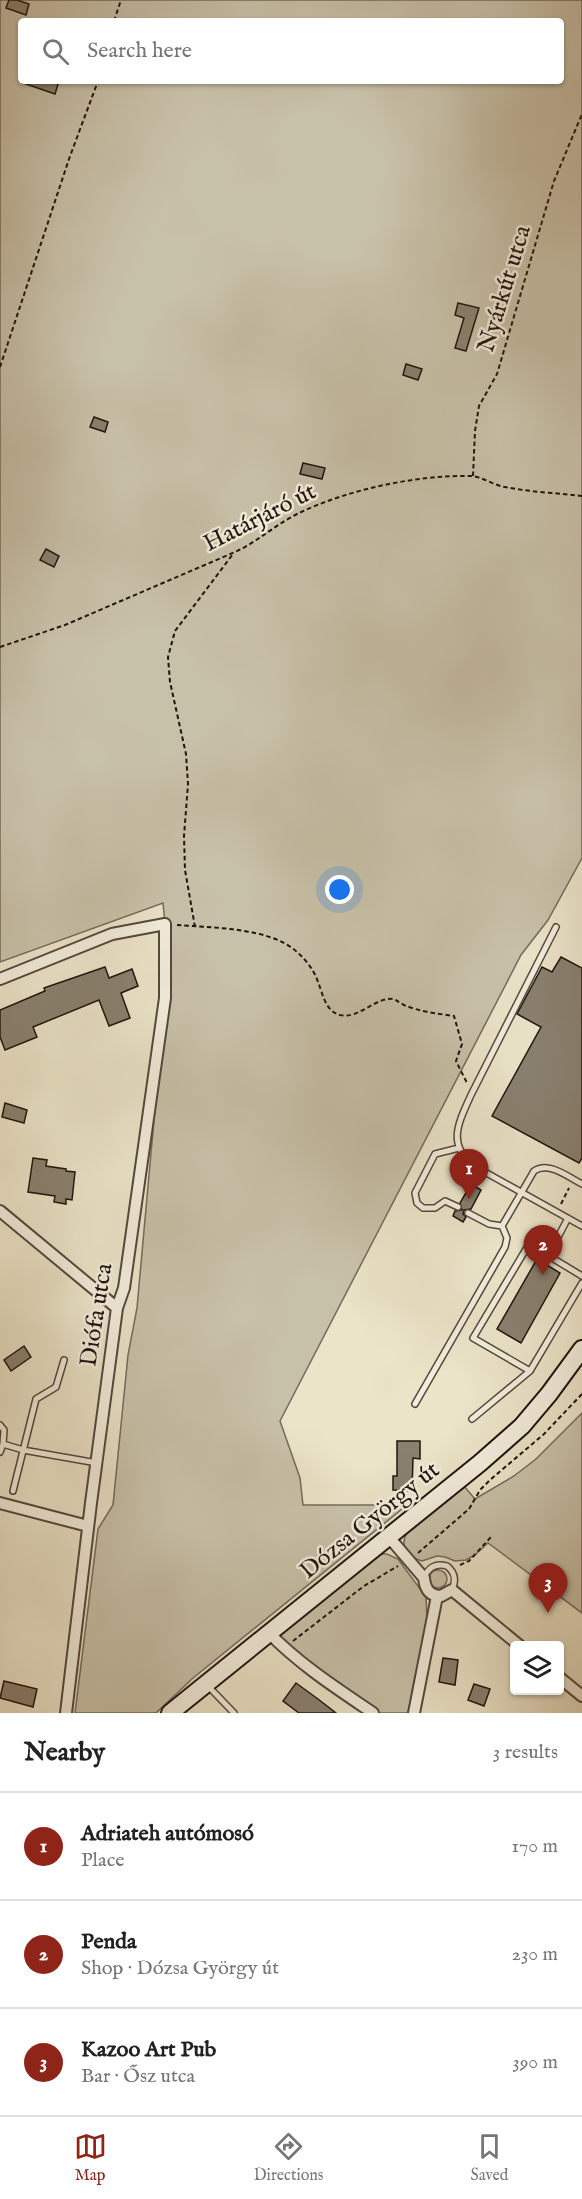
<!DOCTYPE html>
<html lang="en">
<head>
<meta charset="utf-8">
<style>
	body { margin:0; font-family:"IM FELL English",serif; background:#f6f6f6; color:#222 }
	.controls { position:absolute; right:18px; bottom:18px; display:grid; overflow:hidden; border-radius:6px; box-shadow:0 2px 4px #0004 }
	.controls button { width:54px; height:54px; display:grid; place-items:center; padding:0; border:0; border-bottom:2px solid #e0e0e0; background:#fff; color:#222; font:30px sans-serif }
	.you { position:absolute; left:340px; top:890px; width:21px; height:21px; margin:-15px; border:4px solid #fff; border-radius:50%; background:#1a73e8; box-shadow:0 0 0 9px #1a73e833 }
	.badge { display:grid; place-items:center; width:39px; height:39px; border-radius:50%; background:#8f2418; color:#fff; font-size:20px; font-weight:700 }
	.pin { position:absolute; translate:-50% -50px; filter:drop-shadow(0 2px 3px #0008) }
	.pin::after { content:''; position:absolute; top:32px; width:21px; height:18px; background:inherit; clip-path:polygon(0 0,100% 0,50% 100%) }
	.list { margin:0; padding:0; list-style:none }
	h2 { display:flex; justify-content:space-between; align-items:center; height:78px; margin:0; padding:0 24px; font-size:26px }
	h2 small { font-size:20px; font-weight:400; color:#767676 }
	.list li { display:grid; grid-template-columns:39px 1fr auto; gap:18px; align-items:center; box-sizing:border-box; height:108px; padding:0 24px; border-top:2px solid #e0e0e0 }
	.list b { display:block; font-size:22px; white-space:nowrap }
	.list p { margin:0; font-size:20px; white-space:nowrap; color:#767676 }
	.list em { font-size:20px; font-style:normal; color:#767676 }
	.icon { flex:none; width:33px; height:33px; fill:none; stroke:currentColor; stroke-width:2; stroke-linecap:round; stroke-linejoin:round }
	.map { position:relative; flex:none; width:582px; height:1713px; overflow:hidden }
	.search { position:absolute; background:#fff; box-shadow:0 2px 4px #0004; left:18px; right:18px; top:18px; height:66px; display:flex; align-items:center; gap:15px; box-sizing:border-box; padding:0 21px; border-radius:6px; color:#767676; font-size:22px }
	.sheet { height:402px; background:#fff }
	nav { display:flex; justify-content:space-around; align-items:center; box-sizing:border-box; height:84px; border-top:2px solid #e0e0e0; background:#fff; font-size:16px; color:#767676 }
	nav a { display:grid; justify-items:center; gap:3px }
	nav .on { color:#8f2418 }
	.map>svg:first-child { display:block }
	.green { fill:#c8c1a9; stroke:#746a5c; stroke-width:1.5; fill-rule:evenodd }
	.building { fill:#89806f; stroke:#1f140e; stroke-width:1.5 }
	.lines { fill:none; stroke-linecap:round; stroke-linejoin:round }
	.lane-casing { stroke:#52483d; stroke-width:8 }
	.street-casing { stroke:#52483d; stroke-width:14 }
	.secondary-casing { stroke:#1f140e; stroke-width:20 }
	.path { stroke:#1f140e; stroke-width:2; stroke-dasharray:4.5 3; stroke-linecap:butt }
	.lane { stroke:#f2eddc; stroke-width:5 }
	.street { stroke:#f2eddc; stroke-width:10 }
	.secondary { stroke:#f2eddc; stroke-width:16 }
	.labels { text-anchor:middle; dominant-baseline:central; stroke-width:5; stroke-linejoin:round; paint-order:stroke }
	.street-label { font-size:24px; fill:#1f140e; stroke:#f2eddc }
</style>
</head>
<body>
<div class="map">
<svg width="582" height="1713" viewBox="0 0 582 1713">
	<rect width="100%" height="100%" fill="#ebe4c9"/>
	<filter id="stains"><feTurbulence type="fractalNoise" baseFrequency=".00333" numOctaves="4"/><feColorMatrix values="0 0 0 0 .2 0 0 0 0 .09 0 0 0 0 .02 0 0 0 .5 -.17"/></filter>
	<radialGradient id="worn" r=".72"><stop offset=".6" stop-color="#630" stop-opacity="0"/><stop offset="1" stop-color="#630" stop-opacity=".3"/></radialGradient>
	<path class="green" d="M 0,0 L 582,0 L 582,858 L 548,920 L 521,955 L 280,1421 L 300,1478 L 303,1505 L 407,1505 L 193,1678 L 156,1713 L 75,1713 L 98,1529 L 113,1505 L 128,1355 L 137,1308 L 165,998 L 165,924 L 163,903 L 0,962 ZM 21,21 L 561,21 L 561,81 L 21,81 Z
		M 582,1413 L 582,1613 L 488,1543 L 475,1555 L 466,1560 L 455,1561 L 445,1557 L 437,1556 L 422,1561 C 408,1557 398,1546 408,1531 L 464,1486 L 475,1499 L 514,1476 L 536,1459 Z
		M 381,1554 L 387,1554 L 398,1559 L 426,1597 L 427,1619 L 408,1713 L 379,1713 L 296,1654 L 280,1638 L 282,1632 L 375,1556 Z
		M429 1579a9 9 0 1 1 18 0a9 9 0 1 1-18 0Z"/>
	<path class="building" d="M 9,0 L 17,0 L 29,4 L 26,15 L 6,8 Z
		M 23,81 L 59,81 L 55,94 L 23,83 Z
		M 458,303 L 479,308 L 466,351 L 455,348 L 464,318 L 455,315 Z
		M 406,364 L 422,369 L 418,380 L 403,375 Z
		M 94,417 L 108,422 L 105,432 L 90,427 Z
		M 303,463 L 325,468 L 322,479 L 300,474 Z
		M 46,549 L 59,556 L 54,567 L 40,560 Z
		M 561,957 L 582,968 L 582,1158 L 579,1163 L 492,1116 L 541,1027 L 517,1014 L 542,967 L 552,972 Z
		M 105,967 L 109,978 L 132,969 L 138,986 L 121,993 L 130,1018 L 109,1026 L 99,1000 L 33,1027 L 37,1037 L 5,1050 L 0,1037 L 0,1010 L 45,991 L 44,988 Z
		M 5,1103 L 27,1110 L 24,1123 L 2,1117 Z
		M 33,1158 L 47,1160 L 46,1166 L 66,1169 L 66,1171 L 75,1172 L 72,1200 L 66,1199 L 66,1204 L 54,1202 L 55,1196 L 28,1192 Z
		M 471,1184 L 481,1190 L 471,1209 L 464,1210 L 463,1214 L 466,1217 L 463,1222 L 453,1216 L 455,1211 L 462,1210 L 460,1203 Z
		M 537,1259 L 560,1273 L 521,1343 L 497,1329 Z
		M 24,1346 L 31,1357 L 11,1371 L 4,1360 Z
		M 397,1441 L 420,1441 L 420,1459 L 413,1458 L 412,1491 L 393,1490 L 393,1476 L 397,1476 Z
		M 443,1658 L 458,1660 L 455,1685 L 439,1682 Z
		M 4,1681 L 37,1689 L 33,1707 L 0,1698 Z
		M 296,1683 L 318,1699 L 336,1713 L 299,1713 L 283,1701 Z
		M 474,1684 L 490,1689 L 484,1706 L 468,1700 Z"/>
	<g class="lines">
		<g class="lane-casing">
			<path id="lane" d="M 556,927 L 471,1095 C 459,1122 446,1144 474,1166 L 582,1226
				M 458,1207 L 445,1201 L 435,1208 L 423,1208 L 417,1203 L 415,1193 L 435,1154 L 459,1148
				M 468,1213 L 489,1224 L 502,1226
				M 502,1226 L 534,1171 C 549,1161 568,1177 582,1184
				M 548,1256 L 568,1218
				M 582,1276 L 529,1244 L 473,1338 L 530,1371 L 582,1283
				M 415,1404 L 505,1247 L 507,1238 L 502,1226
				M 472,1419 L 530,1371
				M 0,1425 L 4,1430 L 3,1444
				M 0,1452 L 3,1444 L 23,1450 L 97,1463
				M 13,1491 L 36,1399 L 56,1387 L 64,1360
				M 424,1578 C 428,1567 436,1563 447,1566 C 456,1573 456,1581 452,1590
				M 208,1686 L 234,1713"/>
		</g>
		<g class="street-casing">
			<path id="street" d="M 0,979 L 112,934 L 165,924 L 165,998 L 124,1288 L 117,1308 L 91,1503 L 66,1713
				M 0,1211 L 117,1308
				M 0,1503 L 88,1526
				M 388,1536 L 424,1578 C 425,1588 429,1596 441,1596 L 452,1590 L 520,1646
				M 268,1632 C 299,1664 336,1688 373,1713
				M 560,1678 L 582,1696
				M 414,1713 L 437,1596"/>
		</g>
		<g class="secondary-casing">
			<path id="secondary" d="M 170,1713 L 480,1463 L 522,1426 L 549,1394 L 582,1349"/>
		</g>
		<path class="path" d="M 114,21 L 121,0
			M 0,367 L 69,159 L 98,81
			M 473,476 L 475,431 L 479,406 L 497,374 L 554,181 L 582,114
			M 0,647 L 65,625 L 235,552 C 257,542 275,525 297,514 C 346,490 415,475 470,476 C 481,476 493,485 505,487 C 530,492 557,493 582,496
			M 177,925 C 212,928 270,927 297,952 C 306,960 314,970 318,982 C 323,994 325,1011 340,1015 C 357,1019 372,1001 388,999 C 395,998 398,1002 404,1005 C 417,1011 439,1014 454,1016 L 462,1044 L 456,1061 L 467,1083
			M 195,927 L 185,870 L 184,836 L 188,784 L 186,754 L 170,682 L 168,657 L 175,631 L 233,554
			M 561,1204 L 569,1188
			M 418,1553 L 469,1509 L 480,1490 L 490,1480 L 544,1434 L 582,1394
			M 460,1565 L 469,1561 L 491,1537
			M 293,1641 L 364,1586 L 398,1566"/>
		<use href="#lane" class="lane"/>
		<use href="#street" class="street"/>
		<use href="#secondary" class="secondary"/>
	</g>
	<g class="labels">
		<g class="street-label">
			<text transform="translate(505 289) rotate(-73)">Nyárkút utca</text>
			<text transform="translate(260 518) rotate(-27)">Határjáró út</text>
			<text transform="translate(97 1315) rotate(-81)">Diófa utca</text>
			<text transform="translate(370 1521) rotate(-39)">Dózsa György út</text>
		</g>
	</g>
	<rect width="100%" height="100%" filter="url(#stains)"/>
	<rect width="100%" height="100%" fill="url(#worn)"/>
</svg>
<div class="controls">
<button><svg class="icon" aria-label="layers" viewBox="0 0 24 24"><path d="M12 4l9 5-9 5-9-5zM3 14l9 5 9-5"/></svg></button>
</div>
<div class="you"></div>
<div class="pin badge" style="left:469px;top:1199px">1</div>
<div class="pin badge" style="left:543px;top:1275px">2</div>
<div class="pin badge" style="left:548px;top:1613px">3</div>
<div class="search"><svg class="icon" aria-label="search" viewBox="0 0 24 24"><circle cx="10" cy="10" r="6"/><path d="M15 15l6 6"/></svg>Search here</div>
</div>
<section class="sheet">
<h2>Nearby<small>3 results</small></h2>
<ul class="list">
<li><span class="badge">1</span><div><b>Adriateh autómosó</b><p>Place</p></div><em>170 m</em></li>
<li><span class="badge">2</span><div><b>Penda</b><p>Shop · Dózsa György út</p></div><em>230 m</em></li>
<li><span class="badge">3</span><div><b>Kazoo Art Pub</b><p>Bar · Ősz utca</p></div><em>390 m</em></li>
</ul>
</section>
<nav>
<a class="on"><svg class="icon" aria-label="map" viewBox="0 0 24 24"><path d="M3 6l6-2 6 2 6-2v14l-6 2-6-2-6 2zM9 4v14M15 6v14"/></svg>Map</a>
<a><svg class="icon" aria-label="directions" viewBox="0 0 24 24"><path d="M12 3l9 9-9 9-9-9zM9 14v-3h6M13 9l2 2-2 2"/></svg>Directions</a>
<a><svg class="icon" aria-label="saved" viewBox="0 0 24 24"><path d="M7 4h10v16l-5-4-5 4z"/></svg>Saved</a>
</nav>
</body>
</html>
